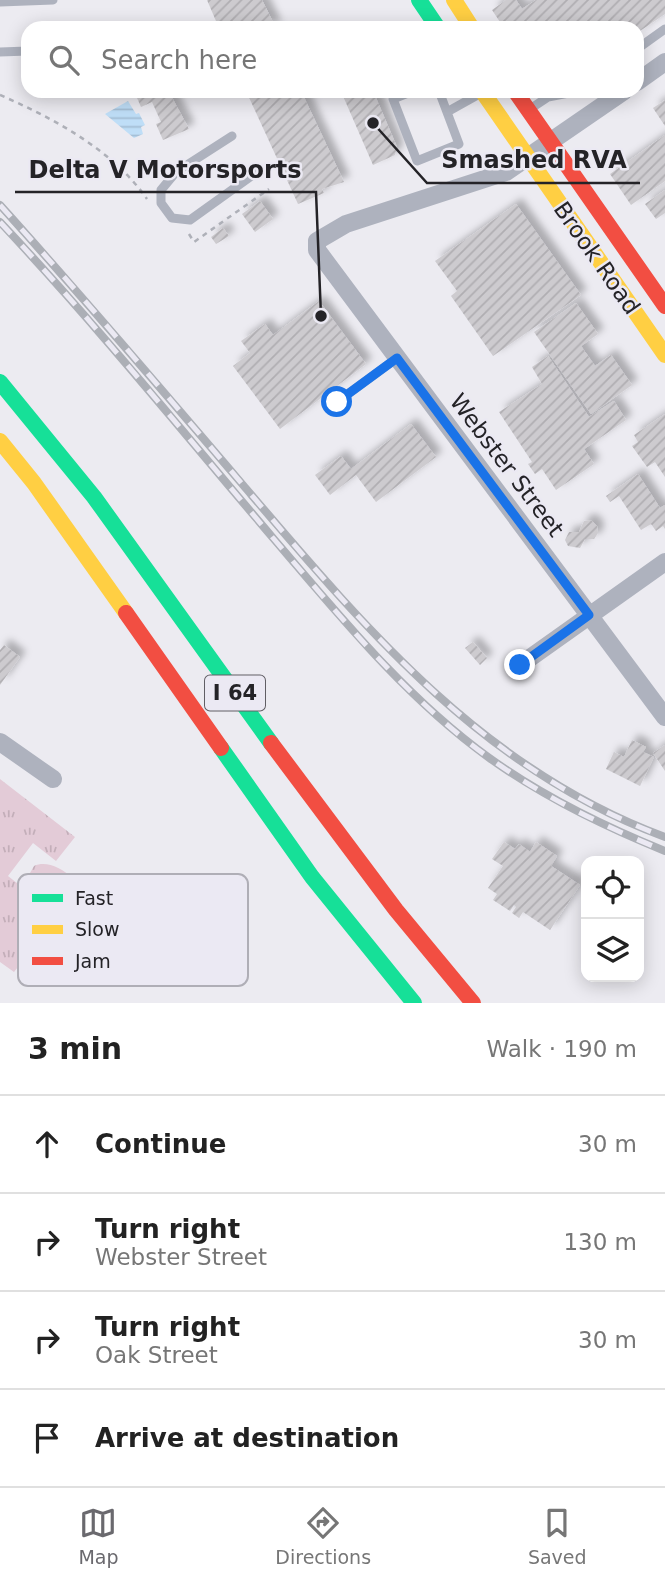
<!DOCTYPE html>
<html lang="en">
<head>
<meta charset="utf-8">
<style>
	body { margin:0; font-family:"DejaVu Sans",sans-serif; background:#f2f2f2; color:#222 }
	.controls { position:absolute; right:21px; bottom:21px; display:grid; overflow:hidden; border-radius:14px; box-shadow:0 4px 18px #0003 }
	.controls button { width:63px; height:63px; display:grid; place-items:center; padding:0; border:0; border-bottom:2px solid #e0e0e0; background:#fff; color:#222; font:35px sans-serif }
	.stop { position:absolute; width:21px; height:21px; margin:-16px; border:5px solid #1a73e8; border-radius:50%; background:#fff }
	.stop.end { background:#1a73e8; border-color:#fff; box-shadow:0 2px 7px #0008 }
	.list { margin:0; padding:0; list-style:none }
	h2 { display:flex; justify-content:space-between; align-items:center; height:91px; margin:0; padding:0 28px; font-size:30px }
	h2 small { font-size:23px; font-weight:400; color:#767676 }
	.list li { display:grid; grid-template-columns:46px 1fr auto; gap:21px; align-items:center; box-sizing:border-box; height:98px; padding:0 28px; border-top:2px solid #e0e0e0 }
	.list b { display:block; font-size:26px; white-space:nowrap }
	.list p { margin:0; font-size:23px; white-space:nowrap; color:#767676 }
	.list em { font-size:23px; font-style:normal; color:#767676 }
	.icon { flex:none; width:38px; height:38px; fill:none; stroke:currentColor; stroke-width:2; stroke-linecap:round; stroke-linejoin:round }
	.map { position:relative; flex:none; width:665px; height:1003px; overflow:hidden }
	.search { position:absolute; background:#fff; box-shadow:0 4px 18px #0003; left:21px; right:21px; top:21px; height:77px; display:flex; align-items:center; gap:18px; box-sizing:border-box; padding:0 24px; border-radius:21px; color:#767676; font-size:26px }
	.sheet { height:483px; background:#fff }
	nav { display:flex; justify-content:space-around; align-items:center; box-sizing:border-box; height:98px; border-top:2px solid #e0e0e0; background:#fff; font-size:19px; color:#767676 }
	nav a { display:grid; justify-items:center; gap:4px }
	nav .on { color:#6a696e }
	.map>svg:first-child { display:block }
	.park { fill:url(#park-tufts) }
	.water { fill:url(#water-rules) }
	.building { fill:url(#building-hatch); filter:url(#shadow) }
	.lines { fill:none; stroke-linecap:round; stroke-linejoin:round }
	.path { stroke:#aeb0b8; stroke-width:2.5; stroke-dasharray:5 5; stroke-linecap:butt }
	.lane { stroke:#aeb2be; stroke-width:9 }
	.street { stroke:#aeb2be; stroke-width:18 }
	.fast { stroke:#16e098; stroke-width:16 }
	.slow { stroke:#ffcf43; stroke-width:16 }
	.jam { stroke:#f24e42; stroke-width:16 }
	.rail-casing { stroke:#acafb6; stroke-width:8 }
	.rail { stroke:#ebe9f3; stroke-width:5; stroke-dasharray:16; stroke-linecap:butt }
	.route { stroke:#1a73e8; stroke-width:9 }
	.labels { text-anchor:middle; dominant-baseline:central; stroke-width:5; stroke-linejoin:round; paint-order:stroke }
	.shield { fill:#ebe9f3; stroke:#605e64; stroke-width:2 }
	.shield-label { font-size:21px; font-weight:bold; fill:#242327 }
	.street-label { font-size:23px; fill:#242327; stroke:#ebe9f3 }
	.key { fill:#ebe9f3; stroke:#afaeb6; stroke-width:2 }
	.key-label { font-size:19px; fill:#242327 }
	.leader { fill:none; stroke:#242327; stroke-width:2.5 }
	.callout-dot { fill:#242327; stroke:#ebe9f3; stroke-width:2.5 }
	.callout-label { font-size:24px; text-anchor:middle; font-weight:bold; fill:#242327; stroke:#ebe9f3; stroke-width:5; stroke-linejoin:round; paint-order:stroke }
</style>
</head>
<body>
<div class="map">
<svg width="665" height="1003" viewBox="0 0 665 1003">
	<defs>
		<pattern id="park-tufts" width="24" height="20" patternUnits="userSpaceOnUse" patternTransform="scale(1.75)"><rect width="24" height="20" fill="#e3cbd7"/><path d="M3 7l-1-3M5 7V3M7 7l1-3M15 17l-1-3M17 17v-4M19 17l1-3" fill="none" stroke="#c3aeb9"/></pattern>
		<pattern id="water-rules" width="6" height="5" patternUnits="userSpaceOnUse" patternTransform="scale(1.75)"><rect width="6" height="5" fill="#bfdef7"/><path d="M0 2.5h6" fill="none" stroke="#a4bed4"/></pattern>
		<pattern id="building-hatch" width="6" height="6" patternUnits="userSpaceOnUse" patternTransform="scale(1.75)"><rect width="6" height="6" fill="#cdcbcf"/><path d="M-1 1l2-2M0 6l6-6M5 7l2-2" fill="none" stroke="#b0aeb2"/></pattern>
		<filter id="shadow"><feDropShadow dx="6" dy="-6" stdDeviation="3.5" flood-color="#0004"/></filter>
	</defs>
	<rect width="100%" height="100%" fill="#ecebf1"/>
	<path class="park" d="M 0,779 L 75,837 L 56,861 L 33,843 L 8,876 L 31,894 L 35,886 L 30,873 L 34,866 C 55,856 85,886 93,903 L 90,912 C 70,922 56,899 40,888 L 34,896 L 59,915 L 52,925 L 59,927 L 68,915 L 78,917 L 80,936 L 87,941 L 79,959 L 64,961 L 47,930 L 14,972 L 0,962 Z"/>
	<path class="water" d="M 128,101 L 136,114 L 139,113 L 145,125 L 141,127 L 143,134 L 134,138 L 105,114 Z"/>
	<path class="building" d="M 207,0 L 262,0 L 276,28 L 219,28 Z
		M 506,0 L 516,0 L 522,9 L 536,0 L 665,0 L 665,14 L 637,33 L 637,28 L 504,28 L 492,10 Z
		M 134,91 L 177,91 L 170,94 L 189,129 L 163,140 L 156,124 L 161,122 L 152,102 L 141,107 Z
		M 246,91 L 301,91 L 344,182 L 322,189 L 324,193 L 298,204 Z
		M 353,91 L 373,91 L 397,147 L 395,155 L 373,165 L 343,96 Z
		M 665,100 L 665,126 L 653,108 Z
		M 665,135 L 665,181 L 631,205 L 610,174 Z
		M 665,190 L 665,213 L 656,219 L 645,204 Z
		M 260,201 L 273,219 L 255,232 L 242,214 Z
		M 516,204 L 581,295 L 493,356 L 451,296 L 457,291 L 435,261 Z
		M 223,228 L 229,236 L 216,244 L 211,237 Z
		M 319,301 L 366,364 L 280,429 L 233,366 L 250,353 L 241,341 L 265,324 L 273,335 Z
		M 576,303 L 598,334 L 581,346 L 595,366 L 611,355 L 632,385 L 591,414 L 534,332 Z
		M 548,356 L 589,417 L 614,401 L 626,420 L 584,449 L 594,464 L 556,490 L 542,469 L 535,474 L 528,464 L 532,462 L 499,412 L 542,384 L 532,367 Z
		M 665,414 L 665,477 L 655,462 L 647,467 L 632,446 L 638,442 L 634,435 Z
		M 411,424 L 436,457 L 376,502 L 356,475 L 330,495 L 315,475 L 341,456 L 351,469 Z
		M 638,474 L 660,508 L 665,505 L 665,529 L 663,526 L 656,531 L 651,524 L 641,530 L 619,496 L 610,502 L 606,496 Z
		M 591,520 L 597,526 L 598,533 L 594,539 L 585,539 L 580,548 L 568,546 L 565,540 L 569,532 L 579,532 L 584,521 Z
		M 473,642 L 487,658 L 480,665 L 465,648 Z
		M 4,645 L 20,657 L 0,685 L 0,650 Z
		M 632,740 L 646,747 L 643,752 L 654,757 L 640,786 L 606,769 L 614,752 L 624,757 Z
		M 665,745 L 665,771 L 653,753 Z
		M 504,842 L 515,849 L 519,844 L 530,852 L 536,842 L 557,856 L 551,866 L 580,885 L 550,930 L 523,912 L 519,918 L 512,913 L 516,907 L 514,905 L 510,911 L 493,900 L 497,894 L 488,888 L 503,866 L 492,859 Z"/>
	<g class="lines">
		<path class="path" d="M 0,95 C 53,118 113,150 147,199
			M 189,234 L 194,242 L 269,189"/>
		<path class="lane" d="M 0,2 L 53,0
			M 637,49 L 665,29
			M 0,52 L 28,51
			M 413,91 L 393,99 L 417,161 L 459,144 L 439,91
			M 530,109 L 548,97 L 579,91
			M 447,112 L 481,93
			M 232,136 L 176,172 L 161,190 L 161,203 L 172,218 L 190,220 L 257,172
			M 337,402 L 397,358"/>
		<path class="street" d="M 637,82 L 665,62
			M 624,91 L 506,172 L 346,224 L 317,241 L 317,250 L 665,717
			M 520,665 L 665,562
			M 0,742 L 53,779"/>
		<path class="fast" d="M 419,0 L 438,28
			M 0,382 L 94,497 L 271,743
			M 221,748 L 312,877 L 414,1003"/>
		<path class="slow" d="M 454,0 L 472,28
			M 482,91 L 665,355
			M 0,441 L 34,483 L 126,613"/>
		<path class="jam" d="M 515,91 L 665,306
			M 126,613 L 221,748
			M 271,743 L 396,910 L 473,1003"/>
		<g class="rail-casing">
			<path id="rail" d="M 0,205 C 83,297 163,391 243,485 C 365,628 483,770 665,837
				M 0,222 C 95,323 183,432 273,538 C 339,615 405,697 488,757 C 542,796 603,826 665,851"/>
		</g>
		<use href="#rail" class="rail"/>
	</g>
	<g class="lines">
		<path class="route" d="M 337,402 L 397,358 L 589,615 L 520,665"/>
	</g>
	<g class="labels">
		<rect class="shield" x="205" y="675.5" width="60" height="35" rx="5"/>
		<g class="shield-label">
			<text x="235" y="693">I 64</text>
		</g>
		<g class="street-label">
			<text transform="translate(597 258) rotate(55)">Brook Road</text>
			<text transform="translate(507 465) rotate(53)">Webster Street</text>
		</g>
	</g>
	<rect x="18" y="874" width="230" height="112" rx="10" class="key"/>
	<rect x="32" y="894" width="31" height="8" fill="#16e098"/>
	<rect x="32" y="925" width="31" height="9" fill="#ffcf43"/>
	<rect x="32" y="957" width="31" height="8" fill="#f24e42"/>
	<g class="key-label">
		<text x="75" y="905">Fast</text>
		<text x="75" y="936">Slow</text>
		<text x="75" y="968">Jam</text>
	</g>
	<path class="leader" d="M373 123L427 183H640M321 316L316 192H15"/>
	<g class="callout-dot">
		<circle cx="373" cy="123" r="7"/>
		<circle cx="321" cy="316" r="7"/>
	</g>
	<g class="callout-label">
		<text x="534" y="168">Smashed RVA</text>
		<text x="165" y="178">Delta V Motorsports</text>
	</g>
</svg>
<div class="controls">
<button><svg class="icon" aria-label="locate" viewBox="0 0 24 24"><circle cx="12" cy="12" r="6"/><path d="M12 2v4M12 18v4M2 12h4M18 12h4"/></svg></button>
<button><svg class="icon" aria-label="layers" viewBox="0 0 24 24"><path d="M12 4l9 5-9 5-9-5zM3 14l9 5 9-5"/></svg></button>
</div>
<div class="stop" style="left:337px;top:402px"></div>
<div class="stop end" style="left:520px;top:665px"></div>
<div class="search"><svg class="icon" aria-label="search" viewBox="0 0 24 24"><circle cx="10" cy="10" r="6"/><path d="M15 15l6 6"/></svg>Search here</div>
</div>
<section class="sheet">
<h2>3 min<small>Walk · 190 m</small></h2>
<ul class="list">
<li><svg class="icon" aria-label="ahead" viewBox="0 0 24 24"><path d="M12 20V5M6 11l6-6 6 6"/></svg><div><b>Continue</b></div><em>30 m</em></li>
<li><svg class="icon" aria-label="right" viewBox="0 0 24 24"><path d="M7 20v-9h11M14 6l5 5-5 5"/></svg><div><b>Turn right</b><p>Webster Street</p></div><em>130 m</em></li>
<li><svg class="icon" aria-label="right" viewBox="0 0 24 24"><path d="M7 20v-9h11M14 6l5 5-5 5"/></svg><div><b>Turn right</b><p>Oak Street</p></div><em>30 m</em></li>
<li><svg class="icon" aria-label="arrive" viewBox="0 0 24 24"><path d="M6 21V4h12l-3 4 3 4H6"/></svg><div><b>Arrive at destination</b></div></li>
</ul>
</section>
<nav>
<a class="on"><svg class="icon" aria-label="map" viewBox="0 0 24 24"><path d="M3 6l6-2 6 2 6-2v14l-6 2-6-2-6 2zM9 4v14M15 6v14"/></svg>Map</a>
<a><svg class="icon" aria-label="directions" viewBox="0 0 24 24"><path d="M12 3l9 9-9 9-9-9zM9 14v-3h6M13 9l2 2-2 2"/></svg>Directions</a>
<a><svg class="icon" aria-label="saved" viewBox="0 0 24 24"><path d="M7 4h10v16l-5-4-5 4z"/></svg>Saved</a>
</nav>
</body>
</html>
